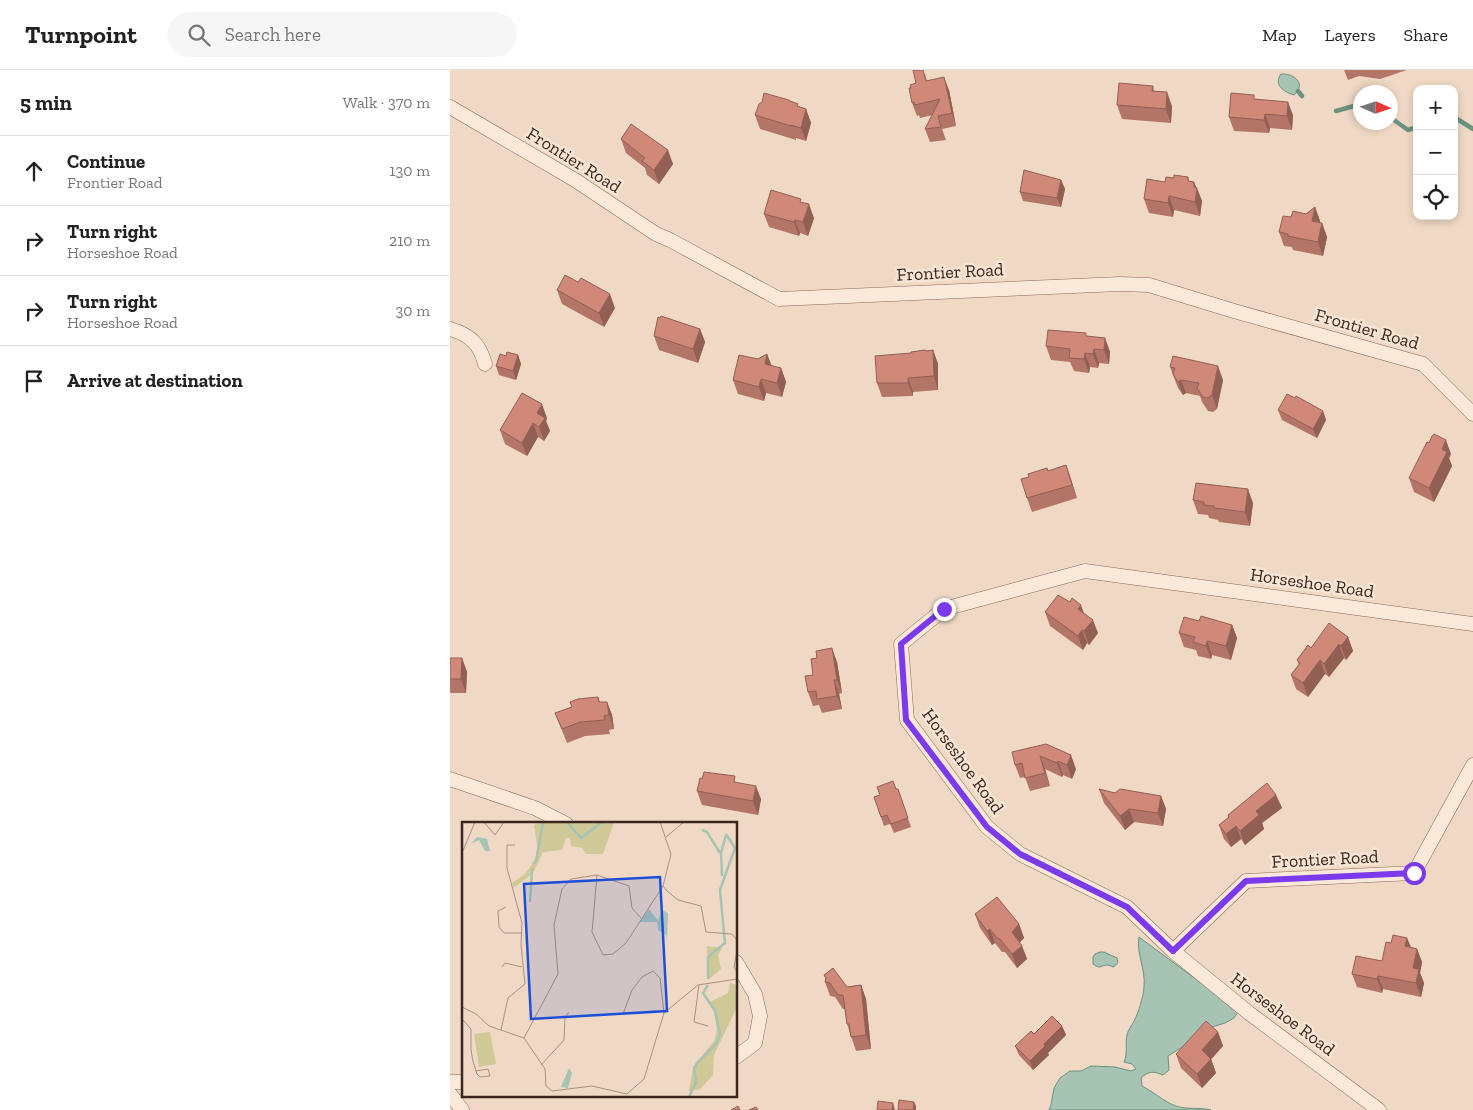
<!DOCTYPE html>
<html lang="en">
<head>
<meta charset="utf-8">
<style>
	body { margin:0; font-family:"Zilla Slab",serif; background:#f6f6f6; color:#222 }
	.controls { position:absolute; right:15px; top:15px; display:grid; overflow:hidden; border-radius:10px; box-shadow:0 2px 8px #0003 }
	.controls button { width:45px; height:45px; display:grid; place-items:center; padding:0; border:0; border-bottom:1px solid #e0e0e0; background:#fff; color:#222; font:25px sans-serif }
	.compass { position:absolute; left:903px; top:15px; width:45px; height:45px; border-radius:50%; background:#fff; box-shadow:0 2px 8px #0003; rotate:93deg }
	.stop { position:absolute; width:15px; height:15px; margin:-11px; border:4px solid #7c3aed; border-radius:50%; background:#fff }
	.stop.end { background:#7c3aed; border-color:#fff; box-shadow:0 1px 5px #0008 }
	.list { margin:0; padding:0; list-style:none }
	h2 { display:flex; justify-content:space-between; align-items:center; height:65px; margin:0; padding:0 20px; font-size:21px }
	h2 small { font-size:16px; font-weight:400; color:#767676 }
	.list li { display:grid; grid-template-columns:32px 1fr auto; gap:15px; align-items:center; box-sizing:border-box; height:70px; padding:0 20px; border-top:1px solid #e0e0e0 }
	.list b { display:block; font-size:19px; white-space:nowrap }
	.list p { margin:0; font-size:16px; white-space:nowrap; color:#767676 }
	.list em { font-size:16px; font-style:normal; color:#767676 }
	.icon { flex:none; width:28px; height:28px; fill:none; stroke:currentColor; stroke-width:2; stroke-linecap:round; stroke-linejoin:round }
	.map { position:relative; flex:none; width:1023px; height:1040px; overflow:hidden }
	header { display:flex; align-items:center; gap:30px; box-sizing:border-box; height:70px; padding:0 25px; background:#fff; border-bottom:1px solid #e0e0e0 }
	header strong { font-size:24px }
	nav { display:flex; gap:28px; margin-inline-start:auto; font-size:18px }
	.search { width:350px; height:45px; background:#f6f6f6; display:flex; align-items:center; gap:12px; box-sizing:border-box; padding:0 18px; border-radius:28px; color:#767676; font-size:19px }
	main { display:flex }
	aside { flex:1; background:#fff }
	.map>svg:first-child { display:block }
	.water { fill:#a6c3b4; stroke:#6c9280 }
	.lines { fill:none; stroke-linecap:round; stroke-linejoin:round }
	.stream { stroke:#6c9280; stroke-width:4.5 }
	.minor-casing { stroke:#8c6859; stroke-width:15 }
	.minor { stroke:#fae8d8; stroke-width:14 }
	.wall { fill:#b37567 }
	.shaded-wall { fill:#925f54 }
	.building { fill:#d08878; stroke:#925f54 }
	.route { stroke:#7c3aed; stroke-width:6 }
	.labels { text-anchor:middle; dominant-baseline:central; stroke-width:5; stroke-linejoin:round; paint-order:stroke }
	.street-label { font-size:18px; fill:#3b251e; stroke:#f7e5d4 }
	.inset-river { fill:none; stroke:#a6c3b4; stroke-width:2.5 }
	.inset-road { fill:none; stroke:#a89182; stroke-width:1 }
	.view { fill:#1d4ed8; fill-opacity:0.15; stroke:#1d4ed8; stroke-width:2.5 }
	.inset-edge { fill:none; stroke:#3b251e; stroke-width:2.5 }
</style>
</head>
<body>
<header>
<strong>Turnpoint</strong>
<div class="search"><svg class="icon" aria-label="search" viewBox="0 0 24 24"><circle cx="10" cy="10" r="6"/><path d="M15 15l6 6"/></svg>Search here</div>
<nav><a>Map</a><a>Layers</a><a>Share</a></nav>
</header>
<main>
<aside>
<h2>5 min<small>Walk · 370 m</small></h2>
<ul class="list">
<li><svg class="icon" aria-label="ahead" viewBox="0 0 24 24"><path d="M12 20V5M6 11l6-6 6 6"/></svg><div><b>Continue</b><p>Frontier Road</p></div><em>130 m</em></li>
<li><svg class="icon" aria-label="right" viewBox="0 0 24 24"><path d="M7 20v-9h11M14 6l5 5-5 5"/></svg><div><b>Turn right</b><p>Horseshoe Road</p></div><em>210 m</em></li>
<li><svg class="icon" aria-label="right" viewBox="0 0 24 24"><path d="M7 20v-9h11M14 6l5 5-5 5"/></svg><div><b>Turn right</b><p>Horseshoe Road</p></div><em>30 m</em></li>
<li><svg class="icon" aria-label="arrive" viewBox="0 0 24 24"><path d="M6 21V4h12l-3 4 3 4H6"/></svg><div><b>Arrive at destination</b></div></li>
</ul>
</aside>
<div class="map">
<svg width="1023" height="1040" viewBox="0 0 1023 1040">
	<rect width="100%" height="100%" fill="#f0d9c4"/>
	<path class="water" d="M 831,4 C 844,3 857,14 844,25 C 834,22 823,15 831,4 Z
		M 689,867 L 785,938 L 788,942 L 784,948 L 775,953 L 752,960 L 737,974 L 718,986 L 719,1000 L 713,1005 C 704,1001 698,1001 691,1008 L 692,1016 C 704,1022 714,1032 726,1036 C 737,1040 750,1037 761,1040 L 599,1040 L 601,1035 L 604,1018 L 610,1008 L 620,1001 L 631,1001 L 641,996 L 665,997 L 681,1001 L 686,999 L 682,994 L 674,992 C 678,983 675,974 677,965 C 678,960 682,955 684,951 C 689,941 693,928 694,917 C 696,900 686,883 689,867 Z
		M 650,882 L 654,882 L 667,888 C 669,893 667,895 663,897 C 661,896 659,895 657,895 C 651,895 651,900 643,894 L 643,887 L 645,884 Z"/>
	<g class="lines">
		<path class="stream" d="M 848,21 L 852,26
			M 886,41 L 911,34
			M 1004,47 L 1023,59
			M 941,48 L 958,60 L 967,57"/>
		<g class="minor-casing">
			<path id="minor" d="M 0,37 L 125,110 L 206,164 L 220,170 L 329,229 L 670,214 L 699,215 L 784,241 L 973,294 L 1023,344
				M 0,259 C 20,265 30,274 35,294
				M 0,709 L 85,738 L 116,754
				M 723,881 L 796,811 L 964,803 L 1023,695
				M 286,892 L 305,924 L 310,946 L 305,973 L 286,987
				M 0,1012 L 14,1012
				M 0,1024 L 12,1040
				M 929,1040 L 799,943 L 723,881 L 677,837 L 570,784 L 537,757 L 457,650 L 451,574 L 494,539 L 635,501 L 1023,554"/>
		</g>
		<use href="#minor" class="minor"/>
	</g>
	<path class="wall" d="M 894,0 L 957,0 L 930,9 L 909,6 L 898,10 Z
		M 475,4 L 477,11 L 499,20 L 506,56 L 492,59 L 496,70 L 480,72 L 475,59 L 483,45 L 470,48 L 469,45 L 467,46 L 462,33 L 461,18 Z
		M 703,16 L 704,21 L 722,36 L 721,53 L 672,49 L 667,35 Z
		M 806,29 L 843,45 L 842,60 L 820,58 L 819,63 L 784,61 L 779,47 Z
		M 340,31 L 349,37 L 356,39 L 361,53 L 356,71 L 346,68 L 346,70 L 310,59 L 305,45 Z
		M 171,69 L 223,94 L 209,114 L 197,105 L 195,98 L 176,83 Z
		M 738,107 L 739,111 L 747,118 L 752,131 L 750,146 L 724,140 L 723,147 L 699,143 L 694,129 L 724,108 Z
		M 611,110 L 615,119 L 611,137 L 573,131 L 570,122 Z
		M 865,137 L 870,151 L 870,153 L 872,153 L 877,167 L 873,186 L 843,180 L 842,177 L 834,176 L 829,162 L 841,147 L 856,144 Z
		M 314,144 L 364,148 L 358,166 L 350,163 L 349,166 L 319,157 Z
		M 107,220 L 165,238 L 154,257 L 112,234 Z
		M 250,259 L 255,272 L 248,293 L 209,280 L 204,266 Z
		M 637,266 L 655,268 L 660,282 L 659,294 L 649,293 L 648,298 L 640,297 L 639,303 L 624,301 L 620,292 L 601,290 L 596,276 Z
		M 483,280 L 488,294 L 488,320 L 463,322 L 463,326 L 432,327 L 427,313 L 461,283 Z
		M 317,284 L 322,296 L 331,298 L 336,312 L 332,327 L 316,323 L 314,331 L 288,324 L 283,310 L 308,289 Z
		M 68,285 L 71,294 L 66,310 L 49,305 L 46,296 L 56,286 Z
		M 720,297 L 773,310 L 767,339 L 763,342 L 758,341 L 752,332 L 750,326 L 736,323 L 733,325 L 728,318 Z
		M 828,340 L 873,341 L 876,350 L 867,368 L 832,350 Z
		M 97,348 L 96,351 L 100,361 L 94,371 L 88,367 L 77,386 L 55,374 L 50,360 Z
		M 1001,384 L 999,388 L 1002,396 L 984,432 L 964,422 L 959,408 Z
		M 616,395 L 627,428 L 582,442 L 577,428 L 579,407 Z
		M 743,430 L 803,433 L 800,456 L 769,452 L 768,450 L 759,448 L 758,445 L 748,444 Z
		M 595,542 L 635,544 L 648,563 L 639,575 L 637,573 L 633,580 L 600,556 Z
		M 749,551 L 782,555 L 787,568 L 781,590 L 762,585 L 761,589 L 748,586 L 746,580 L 734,577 L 729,563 Z
		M 898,567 L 903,581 L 896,590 L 894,588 L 879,607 L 875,604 L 858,627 L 846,619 L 841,605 L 849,595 L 847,590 L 861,578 Z
		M 0,588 L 12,588 L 17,602 L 16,623 L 0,623 Z
		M 387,592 L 392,623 L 389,624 L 392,639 L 372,643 L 369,635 L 363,636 L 358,622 L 363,605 Z
		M 148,627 L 150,632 L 157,632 L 162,645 L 164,659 L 159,660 L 160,664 L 135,666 L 117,673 L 105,643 L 122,637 L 120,632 Z
		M 596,674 L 626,699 L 622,709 L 613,705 L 612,707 L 595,699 L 600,716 L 580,721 L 575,707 L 570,708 L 565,695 Z
		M 288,713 L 311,729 L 308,745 L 252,735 L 247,721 Z
		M 448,719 L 461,757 L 444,763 L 440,754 L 434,756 L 424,727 Z
		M 649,719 L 665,723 L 711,726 L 716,739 L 713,756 L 684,752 L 675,760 L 654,733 Z
		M 826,725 L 832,738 L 812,753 L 814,759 L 795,775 L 791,769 L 781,777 L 774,769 L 769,755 L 778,748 L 778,745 Z
		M 525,844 L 569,854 L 574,868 L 570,872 L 572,876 L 577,889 L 567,898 L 555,882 L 552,882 L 545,873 L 542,875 L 530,858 Z
		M 957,868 L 961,877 L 967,879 L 972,892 L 970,903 L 974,913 L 971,927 L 933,919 L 932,923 L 907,917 L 902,904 L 932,891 L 941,873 Z
		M 374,905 L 397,917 L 411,915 L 416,929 L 421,979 L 406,981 L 397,954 L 395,939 L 393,939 L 385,927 L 380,926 L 375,912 L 376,910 Z
		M 612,956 L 616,965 L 598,983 L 599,985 L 583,1000 L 569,985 L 565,976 L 584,964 Z
		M 768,962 L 773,976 L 761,989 L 766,1003 L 752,1018 L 731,998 L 726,984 Z"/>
	<path class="shaded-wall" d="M 494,7 L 499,20 L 506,56 L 502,43 Z
		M 717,22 L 722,36 L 721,53 L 716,39 Z
		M 838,32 L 843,45 L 842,60 L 837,46 Z
		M 356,39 L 361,53 L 356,71 L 351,58 Z
		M 815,44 L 820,58 L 819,63 L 814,50 Z
		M 218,80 L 223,94 L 209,114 L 204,100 Z
		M 611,110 L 615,119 L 611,137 L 607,128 Z
		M 744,112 L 752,131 L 750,146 L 745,132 L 744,117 Z
		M 719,126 L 724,140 L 723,147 L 718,133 Z
		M 359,134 L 364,148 L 358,166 L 353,152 Z
		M 865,137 L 870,151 L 867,165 L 862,151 Z
		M 345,150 L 350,163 L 349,166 L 344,152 Z
		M 872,153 L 877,167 L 873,186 L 868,172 Z
		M 160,224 L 165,238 L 154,257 L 149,243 Z
		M 250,259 L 255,272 L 248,293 L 243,279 Z
		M 655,268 L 660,282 L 659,294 L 654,280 Z
		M 644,279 L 649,293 L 648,298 L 643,284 Z
		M 483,280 L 488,294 L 488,320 L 484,306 Z
		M 635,283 L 640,297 L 639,303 L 634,289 Z
		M 317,284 L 322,298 L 315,294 Z
		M 68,285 L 71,294 L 66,310 L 63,301 Z
		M 768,296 L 773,310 L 767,339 L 762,325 Z
		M 331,298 L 336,312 L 332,327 L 327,313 Z
		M 458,308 L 463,322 L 463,326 L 458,313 Z
		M 311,309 L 316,323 L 314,331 L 309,317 Z
		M 731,310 L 736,323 L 733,325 L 728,312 Z
		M 92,334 L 97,348 L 96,351 L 100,361 L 94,371 L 89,357 L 87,343 Z
		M 873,341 L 876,350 L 867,368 L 863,359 Z
		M 83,353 L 88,367 L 77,386 L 72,373 Z
		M 996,370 L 1001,384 L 999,388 L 1002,396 L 984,432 L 979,418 L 992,379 Z
		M 616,395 L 621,409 L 627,428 L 622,415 Z
		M 798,419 L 803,433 L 800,456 L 795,442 Z
		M 631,535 L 636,549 L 628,539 Z
		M 643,550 L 648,563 L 639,575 L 634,561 Z
		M 782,555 L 787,568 L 781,590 L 776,576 Z
		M 632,560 L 637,573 L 633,580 L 628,566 Z
		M 898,567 L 903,581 L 896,590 L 891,576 Z
		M 757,571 L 762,585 L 761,589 L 756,576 Z
		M 889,574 L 894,588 L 879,607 L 874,594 Z
		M 382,578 L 387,592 L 392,623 L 387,610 Z
		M 12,588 L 17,602 L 16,623 L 11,609 Z
		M 870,590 L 875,604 L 858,627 L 853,613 Z
		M 384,610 L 389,624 L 392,639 L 387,626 Z
		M 157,632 L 162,645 L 164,659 L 159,645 Z
		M 621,685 L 626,699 L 622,709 L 617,695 Z
		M 590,686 L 595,699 L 600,716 L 595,703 Z
		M 608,691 L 613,705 L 612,707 L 607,693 Z
		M 306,716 L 311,729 L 308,745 L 303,731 Z
		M 826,725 L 832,738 L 812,753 L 814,759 L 795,775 L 790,761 L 806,741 Z
		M 711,726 L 716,739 L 713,756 L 708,743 Z
		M 679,739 L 684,752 L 675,760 L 670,746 Z
		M 786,756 L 791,769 L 781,777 L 776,764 Z
		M 569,854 L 574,868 L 567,875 L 562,862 Z
		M 540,859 L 545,873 L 542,875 L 537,861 Z
		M 957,868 L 962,881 L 955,876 Z
		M 572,876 L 577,889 L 567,898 L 562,884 Z
		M 967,879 L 972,892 L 970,903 L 974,913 L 971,927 L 966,913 L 963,898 Z
		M 928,906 L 933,919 L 932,923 L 927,909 Z
		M 411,915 L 416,929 L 421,979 L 416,965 Z
		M 612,956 L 616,965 L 598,983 L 599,985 L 583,1000 L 580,991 L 594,974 Z
		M 768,962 L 773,976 L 757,994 L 752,980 Z
		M 761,989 L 766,1003 L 752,1018 L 747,1004 Z
		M 464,1032 L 466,1036 L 466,1040 L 463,1040 Z
		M 443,1033 L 445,1040 L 442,1040 Z"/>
	<path class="building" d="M 463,0 L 473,0 L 476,11 L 494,7 L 502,43 L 488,46 L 491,57 L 475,59 L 490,29 L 465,35 L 464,32 L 462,33 L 459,18 L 461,18 L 460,15 L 466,13 Z
		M 669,13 L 703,16 L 702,21 L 717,22 L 716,39 L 667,35 Z
		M 314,23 L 339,30 L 340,31 L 348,34 L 347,36 L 356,39 L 351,58 L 341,55 L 341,56 L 305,45 L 309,34 L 312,32 Z
		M 781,23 L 804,25 L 804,29 L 838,32 L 837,46 L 815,44 L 814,50 L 779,47 Z
		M 181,54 L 218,80 L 204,100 L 192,91 L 195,88 L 171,69 Z
		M 574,100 L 611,110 L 607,128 L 570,122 Z
		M 724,105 L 738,107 L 738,111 L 744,112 L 744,117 L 747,118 L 745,132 L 719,126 L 718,133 L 694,129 L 697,109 L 715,112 L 716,107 L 724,108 Z
		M 321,120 L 351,129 L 350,132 L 359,134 L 353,152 L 345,150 L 344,152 L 314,144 Z
		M 865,137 L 862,151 L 872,153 L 868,172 L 838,166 L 838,164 L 829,162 L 833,146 L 841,147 L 843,141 L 856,144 Z
		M 115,205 L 128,212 L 131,208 L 160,224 L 149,243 L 107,220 Z
		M 211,246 L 250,259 L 243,279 L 204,266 L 208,247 L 210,248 Z
		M 598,260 L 636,263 L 636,266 L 655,268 L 654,280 L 644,279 L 643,284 L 635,283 L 634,289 L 619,288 L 620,279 L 596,276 Z
		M 475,280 L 477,281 L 483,280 L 484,306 L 458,308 L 458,313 L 427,313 L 425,286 L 461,283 L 461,282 Z
		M 57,282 L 68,285 L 63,301 L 46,296 L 50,284 L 56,286 Z
		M 317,284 L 315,294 L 331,298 L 327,313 L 311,309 L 309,317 L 283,310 L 289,285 L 308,289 Z
		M 723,286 L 768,296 L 762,325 L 758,328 L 753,327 L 747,318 L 749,313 L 731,310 L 728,312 L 723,304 L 725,298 L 720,297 Z
		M 72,323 L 92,334 L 87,343 L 95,348 L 89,357 L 83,353 L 72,373 L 50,360 Z
		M 837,324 L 845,328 L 846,326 L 873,341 L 863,359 L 828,340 Z
		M 984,364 L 996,370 L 992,379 L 997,382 L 979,418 L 959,408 L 977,372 L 979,373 L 982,366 Z
		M 616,395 L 622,415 L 577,428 L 571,409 L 579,407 L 578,404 L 597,398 L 598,401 Z
		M 746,413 L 798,419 L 795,442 L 764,438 L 764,436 L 754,435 L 754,432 L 743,430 Z
		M 608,525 L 620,532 L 622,528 L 631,535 L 628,539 L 643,550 L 634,561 L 632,560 L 628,566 L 595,542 Z
		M 751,546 L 782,555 L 776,576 L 757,571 L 756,576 L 743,572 L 745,567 L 729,563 L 734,547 L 749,551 Z
		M 879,553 L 898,567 L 891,576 L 889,574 L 874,594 L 870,590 L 853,613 L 841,605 L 850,593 L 847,590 L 858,575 L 861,578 Z
		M 382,578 L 387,610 L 384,610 L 387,626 L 367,629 L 366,621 L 358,622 L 355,606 L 363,605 L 361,589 L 367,588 L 366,581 Z
		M 0,588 L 12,588 L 11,609 L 0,609 Z
		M 148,627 L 149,632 L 157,632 L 159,645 L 154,646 L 155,650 L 130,652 L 112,659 L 105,643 L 122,637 L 120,632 L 128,629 Z
		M 596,674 L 621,685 L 617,695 L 608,691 L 607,693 L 590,686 L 595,703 L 575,708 L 572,693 L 565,695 L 562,682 Z
		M 254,702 L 285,706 L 284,712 L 306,716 L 303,731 L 247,721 L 250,708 L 252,709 Z
		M 443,711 L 446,719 L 448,719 L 458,748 L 441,754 L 437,745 L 431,747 L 424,727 L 430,725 L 427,717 Z
		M 817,713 L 826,725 L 806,741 L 809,745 L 790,761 L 786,756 L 776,764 L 769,755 L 779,747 L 778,745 Z
		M 649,719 L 665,723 L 670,719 L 711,726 L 708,743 L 679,739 L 670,746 Z
		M 547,827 L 569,854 L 562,862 L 572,876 L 562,884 L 550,869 L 547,868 L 540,859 L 537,861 L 525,844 Z
		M 943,865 L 957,868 L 955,876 L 967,879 L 963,898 L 969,899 L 966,913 L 928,906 L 927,909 L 902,904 L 906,886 L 932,891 L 936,872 L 941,873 Z
		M 383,898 L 397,917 L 411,915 L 416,965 L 401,967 L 399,954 L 397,954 L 393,925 L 388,925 L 380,913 L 375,912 L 376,908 L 374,905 Z
		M 602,946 L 612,956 L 594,974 L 595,976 L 580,991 L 565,976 L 581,961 L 584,964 Z
		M 756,951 L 768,962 L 752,980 L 761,989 L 747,1004 L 726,984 Z
		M 449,1030 L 464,1032 L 463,1040 L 448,1040 Z
		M 428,1031 L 443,1033 L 442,1040 L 427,1040 Z
		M 288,1036 L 290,1040 L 281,1040 Z
		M 306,1037 L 308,1040 L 299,1040 Z"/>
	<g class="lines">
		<path class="route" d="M 494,539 L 451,574 L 456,650 L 537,757 L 570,784 L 677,837 L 723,881 L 796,811 L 964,803"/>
	</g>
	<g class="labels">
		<g class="street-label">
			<text transform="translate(124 90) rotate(32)">Frontier Road</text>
			<text transform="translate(500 202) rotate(-3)">Frontier Road</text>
			<text transform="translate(917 259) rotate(16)">Frontier Road</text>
			<text transform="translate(862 513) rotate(8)">Horseshoe Road</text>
			<text transform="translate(513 691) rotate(54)">Horseshoe Road</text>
			<text transform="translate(875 789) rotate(-3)">Frontier Road</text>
			<text transform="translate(833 944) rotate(37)">Horseshoe Road</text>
		</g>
	</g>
	<g transform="translate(12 752)">
		<rect width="275" height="275" fill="#f0d9c4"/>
		<path d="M 79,0 L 152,0 L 141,32 L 123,32 L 121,26 L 109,24 L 108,16 L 104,16 L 100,28 L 81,30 L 71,51 L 52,66 L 50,61 L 62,53 L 72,40 L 76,28 L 72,3 ZM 245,124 L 260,126 L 256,133 L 259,147 L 246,158 ZM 268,161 L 275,163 L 275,185 L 252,233 L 251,253 L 238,267 L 227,269 L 231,245 L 252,219 L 255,208 L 252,189 L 246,181 L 266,171 ZM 28,210 L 34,242 L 17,245 L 12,212 Z" fill="#cfc897"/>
		<path d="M 15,15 L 25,17 L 28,29 L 23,29 L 17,18 L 9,22 ZM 187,87 L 196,99 L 200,88 L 206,91 L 205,120 L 204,113 L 196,108 L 195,100 L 178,100 ZM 107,246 L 110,251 L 106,266 L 99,265 Z" fill="#a6c3b4"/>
		<path class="inset-river" d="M 105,0 L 119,16 L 140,0M 240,8 L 245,10 L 258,31M 71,42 L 74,39 L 81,0M 260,54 L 259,31 L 264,13M 68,80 L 70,47M 246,157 L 246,135 L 263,121 L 258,68 L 273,26 L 264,12M 227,275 L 234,260 L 232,248 L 235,241 L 255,221 L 258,212 L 253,189 L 241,171 L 246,163"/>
		<path class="inset-road" d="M 22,0 L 33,13 L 42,0M 198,0 L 209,32 L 201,64 L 205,69 L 216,78 L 239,84 L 244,110 L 270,112 L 275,118M 204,15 L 222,0M 0,31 L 13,0M 135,53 L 130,110 L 141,133 L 151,132 L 164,121 L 201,64M 44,85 L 36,89 L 37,105 L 42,111 L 60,111M 275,129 L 272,145 L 275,150M 40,145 L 43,141 L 60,145M 237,163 L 232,200 L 246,204M 0,185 L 14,192 L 27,204 L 62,216 L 83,247 L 84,264 L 90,269 L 130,264 L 165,272M 161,192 L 170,168 L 180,155 L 191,149 L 198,156 L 202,191M 0,197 L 9,207 L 9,228 L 11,239 L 14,249 L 15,252 L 18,255 L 28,254 L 26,247 L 14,249M 39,208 L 46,176 L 63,162 L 59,123 L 60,101 L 45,46 L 45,23 L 53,23M 62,216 L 96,152 L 92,103 L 100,67 L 109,57 L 135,53 L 167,64 L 170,86 L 179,96M 79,243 L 102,218 L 103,195 L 107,190M 165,272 L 182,257 L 202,191 L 236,163 L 275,157"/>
		<path class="view" d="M 198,55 L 205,189 L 69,197 L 62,62 Z"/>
		<rect width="275" height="275" class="inset-edge"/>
	</g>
</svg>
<div class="controls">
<button>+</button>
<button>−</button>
<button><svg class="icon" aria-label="locate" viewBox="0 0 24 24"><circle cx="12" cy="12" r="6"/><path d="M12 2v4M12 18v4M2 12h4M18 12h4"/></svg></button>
</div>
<svg class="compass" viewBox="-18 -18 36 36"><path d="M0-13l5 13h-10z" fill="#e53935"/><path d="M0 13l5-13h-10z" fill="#767676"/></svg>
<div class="stop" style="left:964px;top:803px"></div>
<div class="stop end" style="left:494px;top:539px"></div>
</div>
</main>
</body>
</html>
